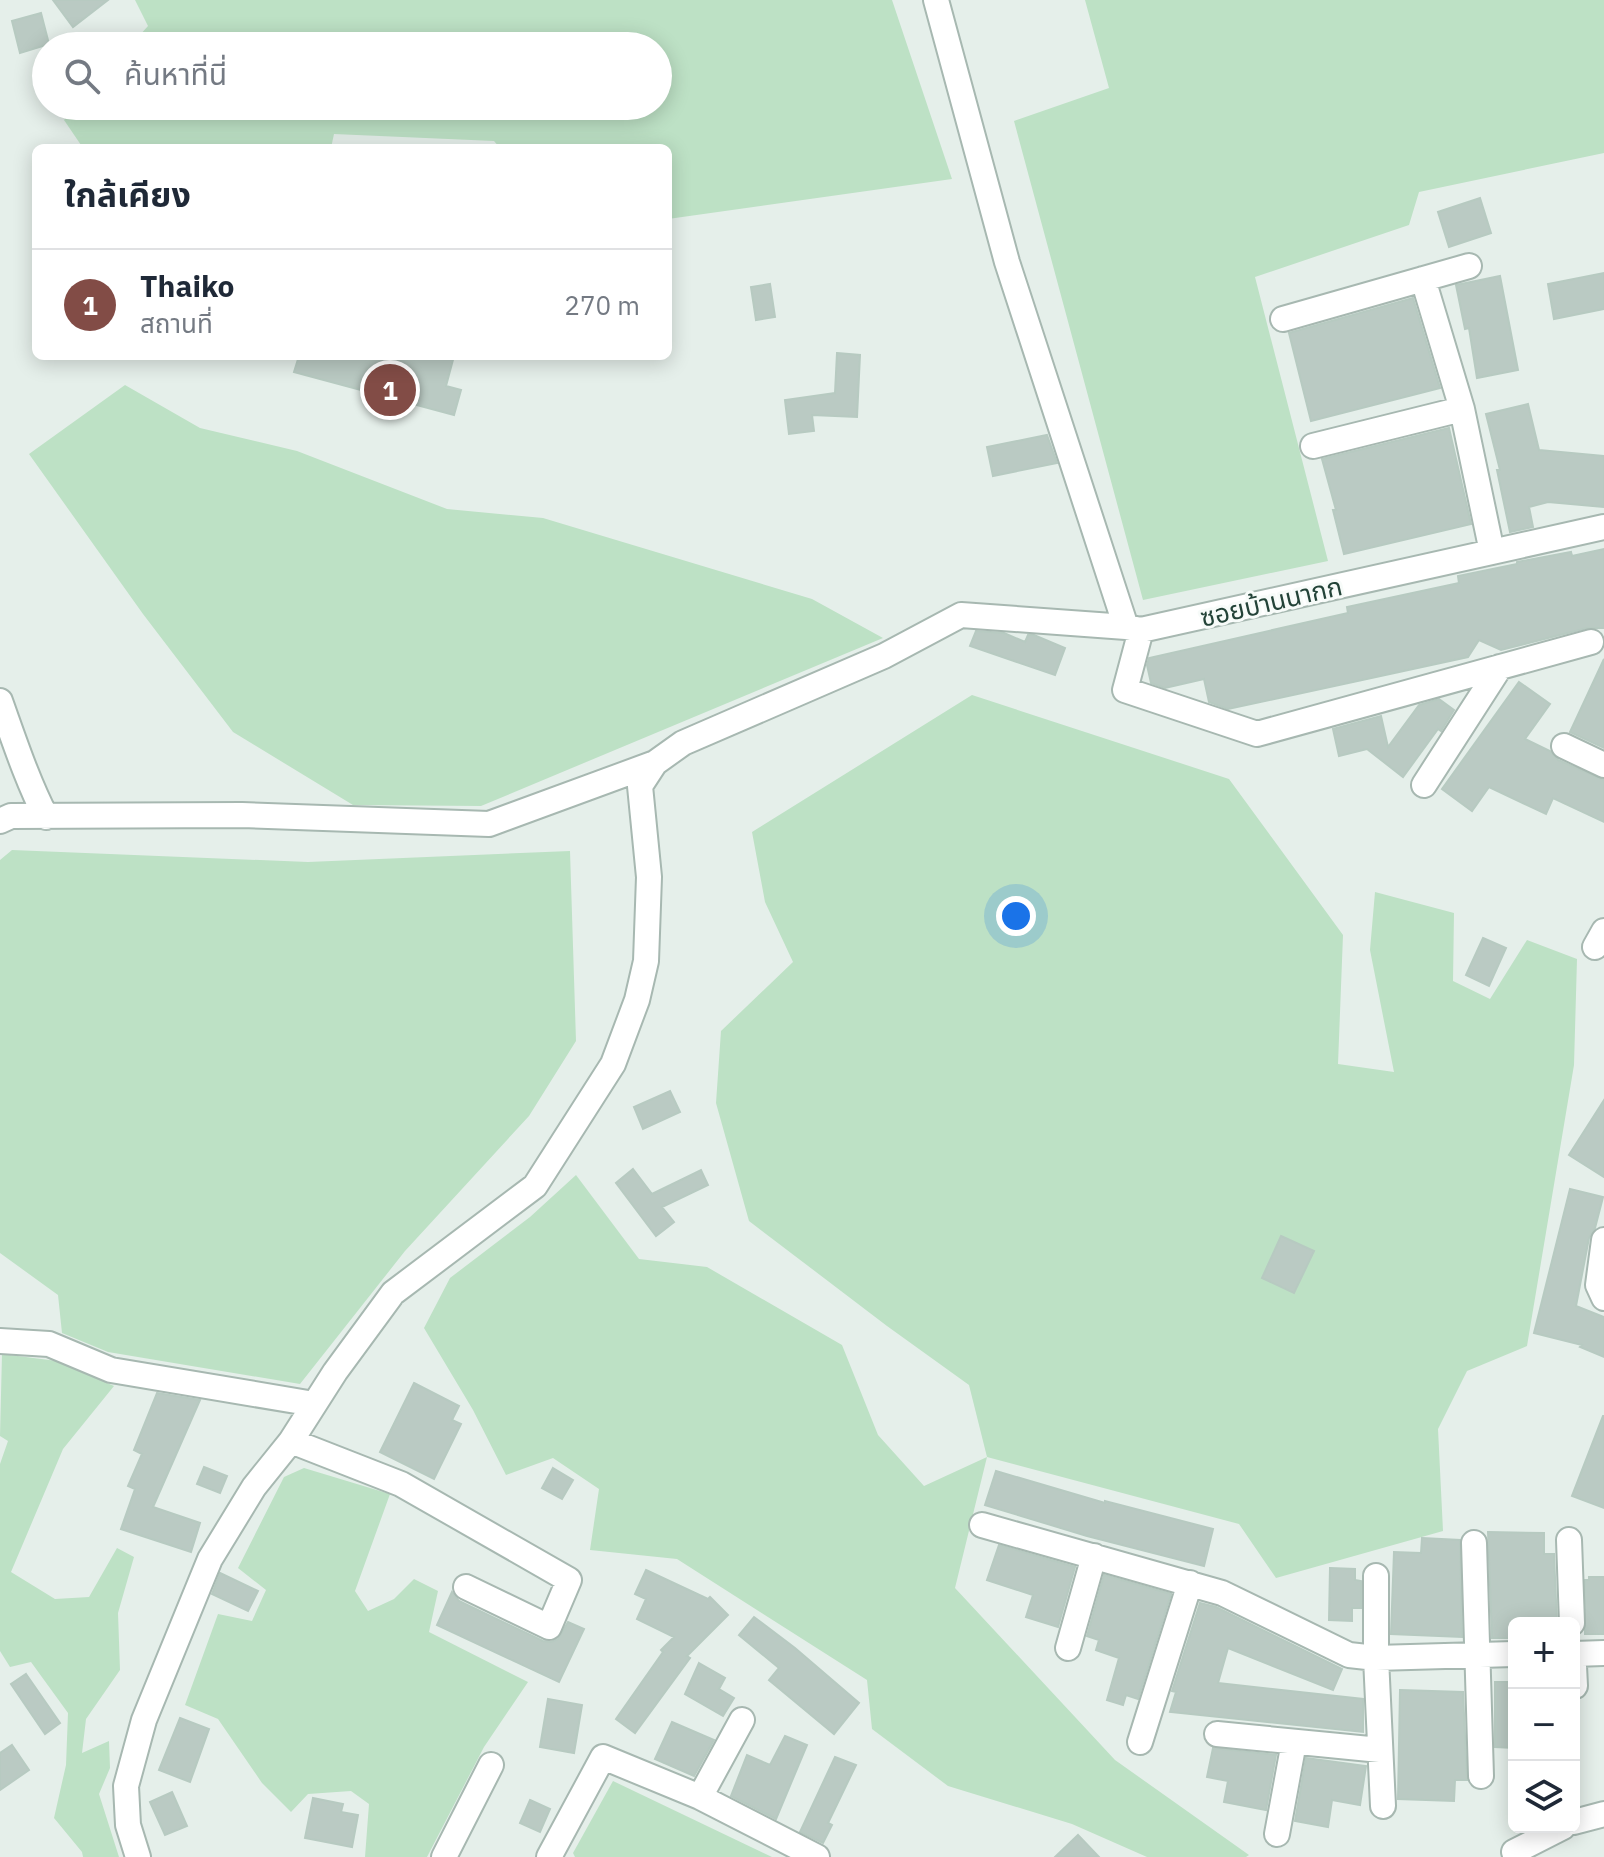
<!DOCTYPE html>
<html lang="th">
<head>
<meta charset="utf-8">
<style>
	body { margin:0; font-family:"IBM Plex Sans","Noto Sans Thai",sans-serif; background:#f6f6f7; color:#1f2937 }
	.controls { position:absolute; right:24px; bottom:24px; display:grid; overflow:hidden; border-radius:12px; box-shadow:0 4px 20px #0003 }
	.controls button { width:72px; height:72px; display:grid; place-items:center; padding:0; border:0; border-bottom:2px solid #e0e1e3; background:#fff; color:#1f2937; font:40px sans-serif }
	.you { position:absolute; left:1016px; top:916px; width:28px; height:28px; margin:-20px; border:6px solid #fff; border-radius:50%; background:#1a73e8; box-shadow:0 0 0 12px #1a73e833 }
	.badge { display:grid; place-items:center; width:52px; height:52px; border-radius:50%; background:#824c46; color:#fff; font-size:26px; font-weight:700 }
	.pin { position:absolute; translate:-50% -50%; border:4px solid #fff; box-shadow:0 2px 8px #0006 }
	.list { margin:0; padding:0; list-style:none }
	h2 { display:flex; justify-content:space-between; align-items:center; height:104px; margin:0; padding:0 32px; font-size:34px }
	h2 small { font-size:26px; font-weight:400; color:#747a83 }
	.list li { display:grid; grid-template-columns:52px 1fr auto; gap:24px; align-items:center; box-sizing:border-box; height:112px; padding:0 32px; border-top:2px solid #e0e1e3 }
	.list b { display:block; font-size:30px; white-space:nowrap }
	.list p { margin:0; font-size:26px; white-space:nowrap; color:#747a83 }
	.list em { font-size:26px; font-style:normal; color:#747a83 }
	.icon { flex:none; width:44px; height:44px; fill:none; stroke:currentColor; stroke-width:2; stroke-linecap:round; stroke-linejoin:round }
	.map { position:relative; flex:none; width:1604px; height:1857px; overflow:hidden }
	.search { position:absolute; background:#fff; box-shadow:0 4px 20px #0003; left:32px; top:32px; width:640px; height:88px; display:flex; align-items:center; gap:20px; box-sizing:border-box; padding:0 28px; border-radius:44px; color:#747a83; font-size:30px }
	.panel { position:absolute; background:#fff; box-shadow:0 4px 20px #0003; left:32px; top:144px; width:640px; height:216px; border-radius:12px }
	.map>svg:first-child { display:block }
	.green { fill:#bde1c5 }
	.building { fill:#bacac3; stroke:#b7cac1; stroke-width:2 }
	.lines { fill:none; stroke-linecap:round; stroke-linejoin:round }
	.minor-casing { stroke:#a7b8b1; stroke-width:28 }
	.minor { stroke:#fff; stroke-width:24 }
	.labels { text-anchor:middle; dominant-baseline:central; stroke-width:6; stroke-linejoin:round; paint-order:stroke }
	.street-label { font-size:26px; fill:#234338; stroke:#f7fbf9 }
</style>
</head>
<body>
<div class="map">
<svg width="1604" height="1857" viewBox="0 0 1604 1857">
	<rect width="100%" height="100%" fill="#e5efea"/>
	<path class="green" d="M 135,0 L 892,0 L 952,179 L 668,219 L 668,148 L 500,148 L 494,141 L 334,134 L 331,148 L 83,148 L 64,120 L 77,106 L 658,106 L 658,46 L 130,46 L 148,26 Z
		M 1085,0 L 1604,0 L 1604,153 L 1419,192 L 1409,225 L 1255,277 L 1328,561 L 1143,600 L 1014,121 L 1109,88 Z
		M 125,385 L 200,428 L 297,451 L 447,509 L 543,518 L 812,599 L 883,638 L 481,806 L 353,805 L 233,732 L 143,614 L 29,454 Z
		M 972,695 L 1229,779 L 1343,935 L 1338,1064 L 1394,1072 L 1370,950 L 1375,892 L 1454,913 L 1453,981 L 1490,999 L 1527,940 L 1577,959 L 1574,1065 L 1527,1346 L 1467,1371 L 1438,1429 L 1443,1531 L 1276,1578 L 1239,1524 L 987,1457 L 955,1588 L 1115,1760 L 1249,1855 L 1246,1857 L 1147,1857 L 1072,1824 L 948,1786 L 872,1729 L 867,1680 L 677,1559 L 590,1550 L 599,1489 L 553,1458 L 506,1475 L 473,1410 L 424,1328 L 450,1278 L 530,1217 L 576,1175 L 639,1259 L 707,1267 L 842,1345 L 878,1435 L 924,1486 L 987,1457 L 969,1385 L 887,1326 L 749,1221 L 716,1103 L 721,1031 L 793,962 L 765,902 L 752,832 Z
		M 12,850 L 308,862 L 570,851 L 576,1041 L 529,1116 L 405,1251 L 300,1384 L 108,1352 L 62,1333 L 58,1295 L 0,1253 L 0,860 Z
		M 2,1354 L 57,1361 L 114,1386 L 63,1449 L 11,1572 L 55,1599 L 89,1597 L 117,1548 L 134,1557 L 118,1613 L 120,1670 L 86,1719 L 82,1753 L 109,1741 L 110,1768 L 99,1794 L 119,1857 L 83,1857 L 82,1852 L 54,1818 L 66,1765 L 68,1713 L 31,1662 L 10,1667 L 0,1651 L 0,1464 L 8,1441 L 0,1436 Z
		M 304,1468 L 390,1494 L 355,1591 L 368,1611 L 394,1599 L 414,1579 L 438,1591 L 429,1632 L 528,1682 L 484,1747 L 427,1857 L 365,1857 L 369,1804 L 351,1791 L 308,1794 L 291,1812 L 262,1783 L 218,1719 L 185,1705 L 218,1614 L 252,1621 L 266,1590 L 238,1568 L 284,1477 Z
		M 613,1781 L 772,1857 L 575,1857 L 573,1853 Z"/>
	<path class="building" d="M 53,0 L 108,0 L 73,27 Z
		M 41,13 L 49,44 L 20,53 L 12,21 Z
		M 1480,198 L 1491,233 L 1449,247 L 1438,212 Z
		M 1604,273 L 1604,309 L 1554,319 L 1548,284 Z
		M 1500,276 L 1518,370 L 1477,378 L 1469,328 L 1465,329 L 1456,285 Z
		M 770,284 L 775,317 L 756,320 L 751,287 Z
		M 1413,298 L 1440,388 L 1311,421 L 1289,333 Z
		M 837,353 L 860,355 L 857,417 L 812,415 L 814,431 L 789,434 L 785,400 L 835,393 Z
		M 299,356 L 454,356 L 446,386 L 461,390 L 454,415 L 294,372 Z
		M 1528,404 L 1539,450 L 1604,456 L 1604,507 L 1548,502 L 1529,507 L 1533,527 L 1510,532 L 1497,470 L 1500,470 L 1486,414 Z
		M 1449,428 L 1471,524 L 1344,554 L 1333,510 L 1336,510 L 1322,459 Z
		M 1047,435 L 1057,463 L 993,476 L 987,447 Z
		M 1604,549 L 1604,628 L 1587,628 L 1501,650 L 1479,640 L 1468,657 L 1228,709 L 1209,702 L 1204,679 L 1165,688 L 1151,683 L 1147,665 L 1149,658 L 1348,613 L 1347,607 L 1459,583 L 1458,576 L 1517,564 L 1517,562 L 1571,552 L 1572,556 Z
		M 976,631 L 1004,633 L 1025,642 L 1028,635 L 1034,635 L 1065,648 L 1055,675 L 970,646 Z
		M 1604,659 L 1604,748 L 1570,732 Z
		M 1519,682 L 1550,704 L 1525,739 L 1550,751 L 1558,760 L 1604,780 L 1604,822 L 1553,798 L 1546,814 L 1489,787 L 1472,811 L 1442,789 Z
		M 1439,699 L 1454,710 L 1441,731 L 1438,729 L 1403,777 L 1367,749 L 1339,756 L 1333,729 L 1381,716 L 1388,747 L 1419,705 Z
		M 1483,938 L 1506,948 L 1489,986 L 1466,975 Z
		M 670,1091 L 680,1112 L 643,1129 L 634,1107 Z
		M 1604,1100 L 1604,1177 L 1569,1155 Z
		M 633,1169 L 652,1194 L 701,1170 L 708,1185 L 662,1207 L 674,1222 L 656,1236 L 616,1183 Z
		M 1570,1189 L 1603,1197 L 1595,1228 L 1589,1238 L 1576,1306 L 1604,1317 L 1604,1357 L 1580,1347 L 1582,1345 L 1534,1333 Z
		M 1281,1236 L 1314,1251 L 1294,1293 L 1262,1278 Z
		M 414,1383 L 459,1406 L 452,1420 L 461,1424 L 434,1479 L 380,1452 Z
		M 157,1393 L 200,1400 L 153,1507 L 200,1523 L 191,1552 L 121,1529 L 135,1489 L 128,1486 L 142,1454 L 134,1450 Z
		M 1603,1416 L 1604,1416 L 1604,1508 L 1572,1496 Z
		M 204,1467 L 227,1476 L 220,1493 L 197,1484 Z
		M 553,1468 L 573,1480 L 562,1499 L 542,1488 Z
		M 996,1471 L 1105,1503 L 1105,1501 L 1213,1529 L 1204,1566 L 1087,1536 L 985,1505 Z
		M 1488,1532 L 1544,1533 L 1544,1554 L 1554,1554 L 1557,1623 L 1514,1623 L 1514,1638 L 1492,1638 Z
		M 1422,1538 L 1460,1540 L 1462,1637 L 1391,1634 L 1394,1552 L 1421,1553 Z
		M 999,1545 L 1075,1567 L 1058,1627 L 1026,1617 L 1033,1595 L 987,1580 Z
		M 1330,1568 L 1355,1569 L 1355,1580 L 1361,1581 L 1361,1608 L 1352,1608 L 1352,1621 L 1329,1620 Z
		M 646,1570 L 708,1599 L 710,1597 L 728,1615 L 687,1656 L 690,1658 L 635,1733 L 616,1719 L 663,1652 L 661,1650 L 674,1637 L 637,1619 L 646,1599 L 635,1594 Z
		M 220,1573 L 258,1591 L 248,1611 L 212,1594 Z
		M 1104,1575 L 1171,1594 L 1138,1699 L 1126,1695 L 1123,1705 L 1107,1700 L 1119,1658 L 1096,1650 L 1099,1640 L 1087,1636 Z
		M 1589,1577 L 1604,1577 L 1604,1634 L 1585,1634 L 1585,1580 L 1589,1580 Z
		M 452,1592 L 459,1601 L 543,1641 L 551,1642 L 558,1639 L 568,1622 L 584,1629 L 559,1682 L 437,1625 Z
		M 1200,1603 L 1216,1607 L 1342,1669 L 1333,1690 L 1228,1648 L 1218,1683 L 1363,1699 L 1363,1732 L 1170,1712 L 1176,1692 L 1172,1691 Z
		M 754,1617 L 795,1648 L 859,1703 L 834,1734 L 769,1680 L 779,1668 L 739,1635 Z
		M 699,1663 L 725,1678 L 719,1689 L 734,1698 L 723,1716 L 685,1694 Z
		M 26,1674 L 60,1723 L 45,1734 L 11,1684 Z
		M 1495,1682 L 1514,1682 L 1514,1748 L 1495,1747 Z
		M 1400,1690 L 1463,1692 L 1467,1780 L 1455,1780 L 1454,1801 L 1398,1799 Z
		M 548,1699 L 582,1705 L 574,1753 L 540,1747 Z
		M 180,1718 L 209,1729 L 190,1782 L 159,1770 Z
		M 672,1722 L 714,1740 L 694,1776 L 655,1759 Z
		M 785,1736 L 807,1745 L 776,1819 L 731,1796 L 747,1755 L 770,1765 Z
		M 12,1745 L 29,1770 L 0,1790 L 0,1753 Z
		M 1213,1748 L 1276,1755 L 1266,1810 L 1224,1802 L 1228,1781 L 1207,1777 Z
		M 835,1757 L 856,1765 L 828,1823 L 832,1825 L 823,1843 L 800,1832 Z
		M 1306,1758 L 1366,1766 L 1360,1805 L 1332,1800 L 1328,1827 L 1295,1821 Z
		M 172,1792 L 187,1826 L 165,1835 L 150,1802 Z
		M 313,1798 L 343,1804 L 341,1812 L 358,1815 L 352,1847 L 305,1838 Z
		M 530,1800 L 550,1809 L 540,1832 L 520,1823 Z
		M 1078,1835 L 1099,1857 L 1055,1857 Z"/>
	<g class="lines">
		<g class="minor-casing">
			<path id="minor" d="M 936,0 L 1007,262 L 1126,627
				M 1423,279 L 1462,409 L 1492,552
				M 1283,319 L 1469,266
				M 1313,446 L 1462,409
				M 1141,630 L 1125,690 L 1257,734 L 1591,642
				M 0,701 C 14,740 27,780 46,817
				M 1564,746 L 1604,765
				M 1424,785 L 1500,667
				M 0,821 L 11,816 L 242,815 L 489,824 L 655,763
				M 1595,947 L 1604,931
				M 1604,1240 L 1598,1285 L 1604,1298
				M 0,1341 L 49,1344 L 111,1370 L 314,1404
				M 291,1441 L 401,1484 L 569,1580 L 549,1627 L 466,1587
				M 982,1525 L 1222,1593 L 1349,1655 L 1376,1658 L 1514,1654
				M 1569,1540 L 1572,1623
				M 1474,1543 L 1481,1776
				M 1376,1576 L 1376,1658 L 1383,1806
				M 1068,1648 L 1094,1556
				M 1574,1654 L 1604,1653
				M 1574,1666 L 1575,1686
				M 1217,1734 L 1380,1750
				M 1140,1742 L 1190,1583
				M 700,1797 L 817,1857
				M 1574,1822 L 1604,1814
				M 1277,1834 L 1294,1742
				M 1514,1852 L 1563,1827
				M 138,1857 L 128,1825 L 126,1786 L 144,1720 L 210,1559 L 254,1487 L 291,1441 L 335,1372 L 393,1293 L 535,1186 L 613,1064 L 637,1000 L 646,961 L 649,877 L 640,786 L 655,763 L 683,743 L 884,656 L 961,615 L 1126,627 L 1141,630 L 1604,527
				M 444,1857 L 491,1765
				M 549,1857 L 603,1757 L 700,1797 L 742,1720"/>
		</g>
		<use href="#minor" class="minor"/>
	</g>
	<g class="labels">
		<g class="street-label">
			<text transform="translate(1271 601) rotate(-13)">ซอยบ้านนากก</text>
		</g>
	</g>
</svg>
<div class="controls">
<button>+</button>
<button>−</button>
<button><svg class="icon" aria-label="layers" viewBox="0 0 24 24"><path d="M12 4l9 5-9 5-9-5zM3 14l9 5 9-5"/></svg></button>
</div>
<div class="you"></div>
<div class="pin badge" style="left:390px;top:390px">1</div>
<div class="search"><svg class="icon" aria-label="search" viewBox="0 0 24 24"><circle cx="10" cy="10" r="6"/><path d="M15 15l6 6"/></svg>ค้นหาที่นี่</div>
<section class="panel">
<h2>ใกล้เคียง<small></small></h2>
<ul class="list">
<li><span class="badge">1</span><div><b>Thaiko</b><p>สถานที่</p></div><em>270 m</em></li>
</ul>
</section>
</div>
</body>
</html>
